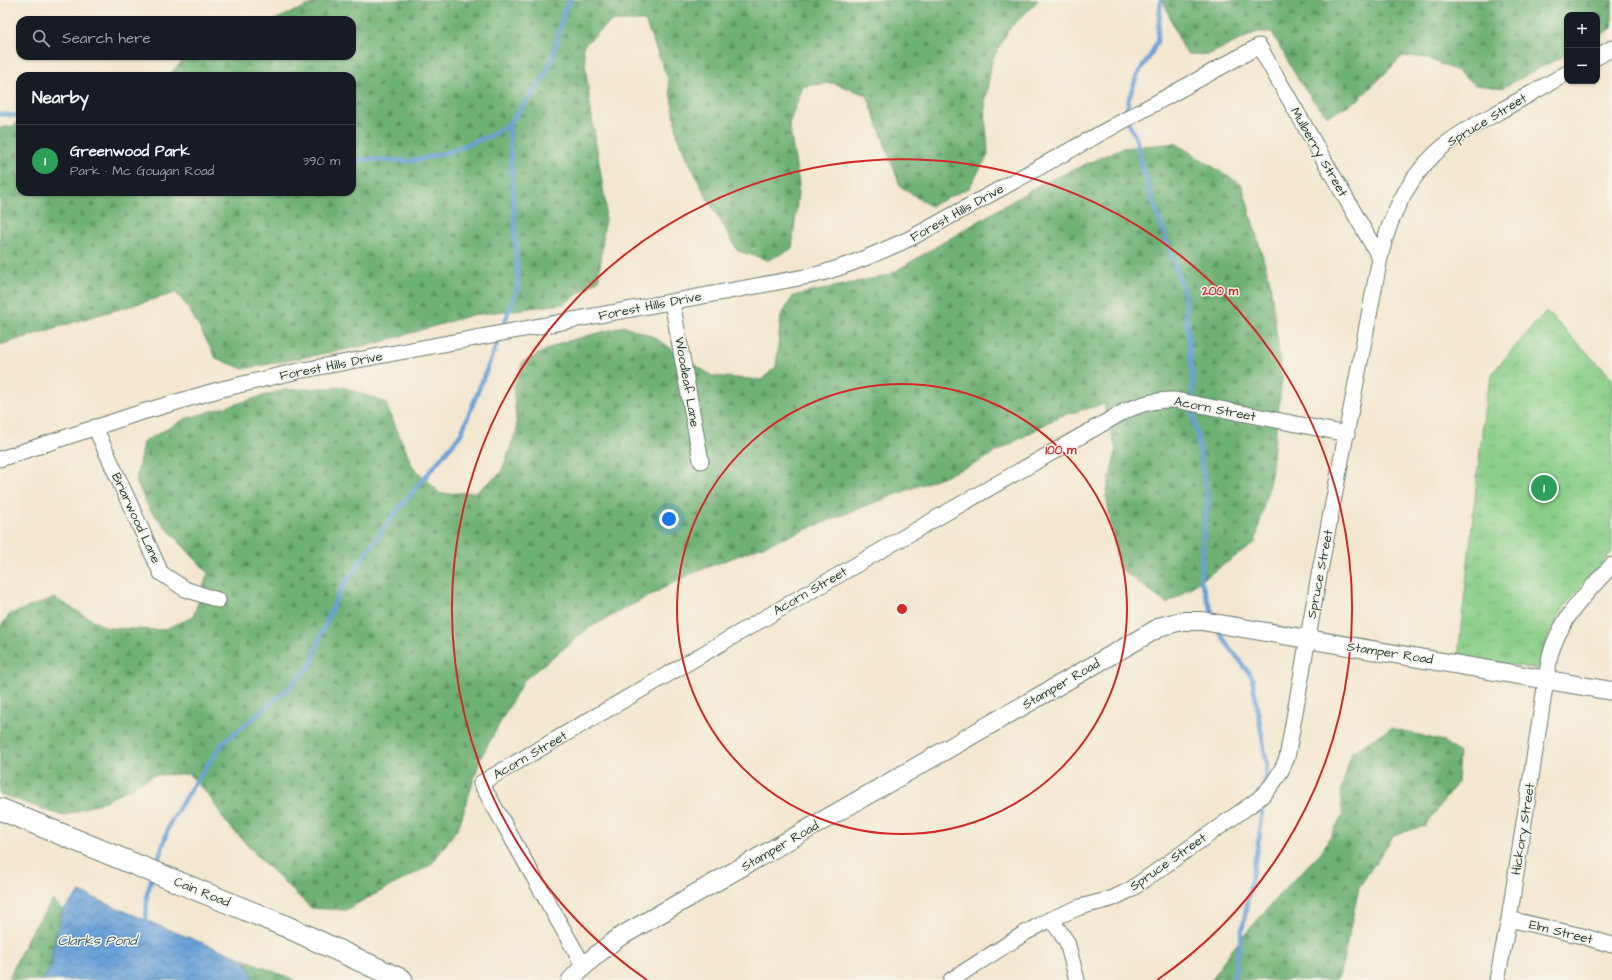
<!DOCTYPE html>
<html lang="en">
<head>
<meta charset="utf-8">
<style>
	body { margin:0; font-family:"Architects Daughter",sans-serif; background:#20242c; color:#f1f3f6 }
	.controls { position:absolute; right:12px; top:12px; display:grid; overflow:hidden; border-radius:8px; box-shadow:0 1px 3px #0004 }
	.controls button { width:36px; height:36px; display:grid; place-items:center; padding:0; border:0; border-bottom:1px solid #363941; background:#171b24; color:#f1f3f6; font:20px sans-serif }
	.you { position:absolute; left:669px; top:519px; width:14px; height:14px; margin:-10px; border:3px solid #fff; border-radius:50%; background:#1a73e8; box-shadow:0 0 0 6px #1a73e833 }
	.badge { display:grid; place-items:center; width:26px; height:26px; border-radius:50%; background:#d1495b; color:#fff; font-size:13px; font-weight:700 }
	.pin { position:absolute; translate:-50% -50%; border:2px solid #fff; box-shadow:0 1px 4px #0006 }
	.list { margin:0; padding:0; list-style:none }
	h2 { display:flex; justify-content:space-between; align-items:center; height:52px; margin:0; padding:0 16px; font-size:17px }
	h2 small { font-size:13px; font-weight:400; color:#9ea1a6 }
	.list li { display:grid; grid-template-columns:26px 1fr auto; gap:12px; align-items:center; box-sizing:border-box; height:72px; padding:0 16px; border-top:1px solid #363941 }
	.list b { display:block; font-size:15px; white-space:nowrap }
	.list p { margin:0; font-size:13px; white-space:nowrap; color:#9ea1a6 }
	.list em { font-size:13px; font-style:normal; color:#9ea1a6 }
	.icon { flex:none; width:22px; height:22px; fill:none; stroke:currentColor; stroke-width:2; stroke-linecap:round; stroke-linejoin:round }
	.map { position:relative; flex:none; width:1612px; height:980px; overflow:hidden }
	.search { position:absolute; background:#171b24; box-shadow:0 1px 3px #0004; left:16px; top:16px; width:340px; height:44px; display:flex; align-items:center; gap:10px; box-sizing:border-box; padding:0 14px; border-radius:12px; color:#9ea1a6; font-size:15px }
	.panel { position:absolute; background:#171b24; box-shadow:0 1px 3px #0004; left:16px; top:72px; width:340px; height:124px; border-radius:12px }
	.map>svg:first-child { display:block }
	.forest { fill:url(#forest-firs); stroke:#467754 }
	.park { fill:url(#park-tufts); stroke:#54865e }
	.water { fill:url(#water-waves); stroke:#446f86 }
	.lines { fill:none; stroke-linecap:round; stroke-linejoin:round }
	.stream { stroke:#6aa1d8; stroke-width:4.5 }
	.minor-casing { stroke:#69786b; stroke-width:17 }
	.tertiary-casing { stroke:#69786b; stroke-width:20 }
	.secondary-casing { stroke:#69786b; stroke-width:23 }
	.minor { stroke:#fff; stroke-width:15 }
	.tertiary { stroke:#fff; stroke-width:18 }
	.secondary { stroke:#fff; stroke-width:21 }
	.ring { fill:none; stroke:#d62828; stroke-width:2 }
	.labels { text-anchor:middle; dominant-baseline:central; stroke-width:3; stroke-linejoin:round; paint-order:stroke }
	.street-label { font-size:13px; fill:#1f3d34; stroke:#f7f3e8 }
	.water-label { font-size:14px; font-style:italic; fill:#365b65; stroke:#f7f3e8 }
	.centre { fill:#d62828; stroke:#f7f3e8; stroke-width:2 }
	.ring-label { font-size:12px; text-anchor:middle; font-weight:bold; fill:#d62828; stroke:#f7f3e8; stroke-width:3; stroke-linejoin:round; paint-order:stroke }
</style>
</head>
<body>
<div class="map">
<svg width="1612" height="980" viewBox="0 0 1612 980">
	<defs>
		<pattern id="forest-firs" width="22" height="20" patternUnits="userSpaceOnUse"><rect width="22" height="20" fill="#6eb174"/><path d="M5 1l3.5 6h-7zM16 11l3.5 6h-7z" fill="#5a9160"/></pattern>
		<pattern id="park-tufts" width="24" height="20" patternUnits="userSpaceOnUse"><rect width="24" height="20" fill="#88ce88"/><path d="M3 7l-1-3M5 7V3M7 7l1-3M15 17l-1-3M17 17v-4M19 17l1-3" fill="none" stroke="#6fa870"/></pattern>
		<pattern id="water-waves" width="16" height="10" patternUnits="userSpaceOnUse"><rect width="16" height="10" fill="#6aa1d8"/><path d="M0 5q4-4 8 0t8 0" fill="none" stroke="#5784b0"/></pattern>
	</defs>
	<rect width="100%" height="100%" fill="#f7f3e8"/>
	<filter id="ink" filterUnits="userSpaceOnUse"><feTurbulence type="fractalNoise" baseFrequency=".025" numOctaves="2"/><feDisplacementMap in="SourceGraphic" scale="8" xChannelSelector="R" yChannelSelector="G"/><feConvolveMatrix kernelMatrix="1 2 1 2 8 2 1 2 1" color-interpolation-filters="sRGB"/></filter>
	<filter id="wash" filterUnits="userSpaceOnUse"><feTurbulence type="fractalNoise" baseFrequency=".012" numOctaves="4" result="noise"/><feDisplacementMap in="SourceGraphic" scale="16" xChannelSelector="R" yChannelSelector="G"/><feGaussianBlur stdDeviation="0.9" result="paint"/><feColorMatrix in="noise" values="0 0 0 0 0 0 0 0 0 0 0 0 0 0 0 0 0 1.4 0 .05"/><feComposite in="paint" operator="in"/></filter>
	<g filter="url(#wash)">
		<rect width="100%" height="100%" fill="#f3e7d0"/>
		<path class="forest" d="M 321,0 L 1039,0 L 1009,29 L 992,60 L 985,103 L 988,155 L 969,188 L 930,206 L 900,186 L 867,95 L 833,83 L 803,86 L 789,124 L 799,184 L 792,249 L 768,260 L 738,251 L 706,196 L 678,139 L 668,79 L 645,21 L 611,21 L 583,46 L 590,105 L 606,207 L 599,280 L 563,304 L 472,315 L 374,344 L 243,369 L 216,358 L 188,307 L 176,293 L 84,319 L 0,345 L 0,128 L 13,126 L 20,121 L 20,192 L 352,192 L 352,76 L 168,76 L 187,56 L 352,56 L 352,20 L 274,20 Z
			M 1163,0 L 1612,0 L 1612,28 L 1597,37 L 1597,15 L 1567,15 L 1567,54 L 1502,88 L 1475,85 L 1457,71 L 1426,58 L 1403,56 L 1358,100 L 1328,116 C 1303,94 1288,61 1272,32 L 1257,32 L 1208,55 L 1187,54 L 1179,39 Z
			M 1175,143 L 1242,185 L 1270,282 L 1282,378 L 1271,475 L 1255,543 L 1167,604 L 1118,567 L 1106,496 L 1116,449 L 1104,404 L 1060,416 L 975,464 L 688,575 L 589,628 L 524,680 L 481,757 L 459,826 L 431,865 L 345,910 L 311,908 L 267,866 L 225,821 L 212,800 L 189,774 L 155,775 L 105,801 L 63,816 L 0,794 L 0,627 L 10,614 L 54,598 L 107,628 L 162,630 L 193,617 L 208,573 L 150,510 L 136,481 L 143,442 L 185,419 L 283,390 L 343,387 L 385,402 L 413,467 L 441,494 L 476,492 L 501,473 L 517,429 L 513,385 L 523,362 L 560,343 L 625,326 L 654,337 L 712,376 L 761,380 L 776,367 L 781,316 L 793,296 L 889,275 L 1039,185 L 1122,148 Z
			M 1391,728 L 1443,741 L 1459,753 L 1457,783 L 1425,826 L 1394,835 L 1359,887 L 1340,975 L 1335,980 L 1212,980 L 1226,957 L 1278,896 L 1321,852 L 1343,815 L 1340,793 L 1352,752 Z
			M 53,900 L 63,910 L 53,947 L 51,968 L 42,980 L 8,980 L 29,935 Z
			M 244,959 L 294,980 L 255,980 Z"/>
		<path class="park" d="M 1546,311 L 1612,378 L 1612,552 L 1566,604 L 1549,634 L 1537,669 L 1458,657 L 1486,395 L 1494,371 Z"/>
		<path class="water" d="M 80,892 L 162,927 L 244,959 L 255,980 L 42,980 L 51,968 L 53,947 L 63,910 Z"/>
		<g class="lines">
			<path class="stream" d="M 1161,0 L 1157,42 L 1149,58 L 1138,73 L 1129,98 L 1126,117 L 1136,138 L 1140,159 L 1154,204 L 1184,292 L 1193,383 L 1193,411 L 1208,502 L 1204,524 L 1201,581 L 1214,618
				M 0,114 L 20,116
				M 352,159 L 412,161 L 449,152 L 471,143 L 490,136 L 509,124 L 539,86 L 548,69 L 555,49 L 565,9 L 570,0
				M 502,329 L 518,287 L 509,124
				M 1218,629 L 1227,644 L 1252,677 L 1267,765 L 1264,787
				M 156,866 L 170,823 L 190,790 L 224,742 L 281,695 L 311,665 L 320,637 L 338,594 L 391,518 L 461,434 L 500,336
				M 146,925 L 147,894 L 152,877
				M 1233,980 L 1260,833 L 1263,800"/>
		</g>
	</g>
	<g filter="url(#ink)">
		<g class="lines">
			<g class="minor-casing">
				<path id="minor" d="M 1597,57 L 1612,48
					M 672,302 L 701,461
					M 95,427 L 161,573 L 185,589 L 218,600
					M 0,459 L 139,413 L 218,390 L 298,371 L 815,275 C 849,266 880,252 911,238 L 1259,46 L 1380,258
					M 1051,919 L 1067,942 L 1077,980
					M 1509,919 L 1582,936 L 1612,945
					M 583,965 L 481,783 L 935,519 L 1125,411 C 1142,404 1156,399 1175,400 L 1347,434
					M 951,980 L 1025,933 L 1051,919 L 1080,907 L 1111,899 L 1130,890 L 1256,801 C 1271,789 1280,775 1287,758 L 1317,586 L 1380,258 C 1390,214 1410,173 1446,144 C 1461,132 1478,123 1495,114 C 1519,100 1543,87 1567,73
					M 1497,980 L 1509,919 L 1550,655 C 1562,616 1585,595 1612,565"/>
			</g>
			<g class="tertiary-casing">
				<path id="tertiary" d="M 571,980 C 585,964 600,951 618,938 L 1162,626 L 1182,621 L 1202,621 L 1612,691"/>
			</g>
			<g class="secondary-casing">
				<path id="secondary" d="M 0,809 L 285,926 L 402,980"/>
			</g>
			<use href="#minor" class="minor"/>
			<use href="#tertiary" class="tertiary"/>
			<use href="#secondary" class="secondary"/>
		</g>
	</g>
	<g class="ring">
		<circle cx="902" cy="609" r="225"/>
		<path d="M647 980A450 450 0 1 1 1157 980"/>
	</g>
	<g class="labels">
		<g class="street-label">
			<text transform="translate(1487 120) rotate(-31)">Spruce Street</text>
			<text transform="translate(1319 152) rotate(60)">Mulberry Street</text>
			<text transform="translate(957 213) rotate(-29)">Forest Hills Drive</text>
			<text transform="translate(650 306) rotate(-11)">Forest Hills Drive</text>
			<text transform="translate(331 366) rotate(-11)">Forest Hills Drive</text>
			<text transform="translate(687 382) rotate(80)">Woodleaf Lane</text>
			<text transform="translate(1215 409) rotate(11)">Acorn Street</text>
			<text transform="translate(136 518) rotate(65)">Briarwood Lane</text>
			<text transform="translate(1320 574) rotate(-79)">Spruce Street</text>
			<text transform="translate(810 591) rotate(-30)">Acorn Street</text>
			<text transform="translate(1390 653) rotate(9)">Stamper Road</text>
			<text transform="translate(1061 684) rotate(-30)">Stamper Road</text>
			<text transform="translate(530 755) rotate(-30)">Acorn Street</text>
			<text transform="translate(1523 829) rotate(-81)">Hickory Street</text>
			<text transform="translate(780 846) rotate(-30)">Stamper Road</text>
			<text transform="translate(1168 862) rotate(-35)">Spruce Street</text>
			<text transform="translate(202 892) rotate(22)">Cain Road</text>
			<text transform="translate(1561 932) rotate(14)">Elm Street</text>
		</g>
		<g class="water-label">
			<text x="97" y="941">Clarks Pond</text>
		</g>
	</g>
	<circle cx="902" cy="609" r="6" class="centre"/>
	<g class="ring-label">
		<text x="1220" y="295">200 m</text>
		<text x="1061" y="454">100 m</text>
	</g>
</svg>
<div class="controls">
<button>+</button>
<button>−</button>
</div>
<div class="you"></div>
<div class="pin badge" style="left:1544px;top:488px;background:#2e9e5b">1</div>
<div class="search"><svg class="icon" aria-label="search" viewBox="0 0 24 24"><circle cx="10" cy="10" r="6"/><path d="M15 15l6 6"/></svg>Search here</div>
<section class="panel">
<h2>Nearby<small></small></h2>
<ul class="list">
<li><span class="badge" style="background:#2e9e5b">1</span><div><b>Greenwood Park</b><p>Park · Mc Gougan Road</p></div><em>390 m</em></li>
</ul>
</section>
</div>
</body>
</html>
